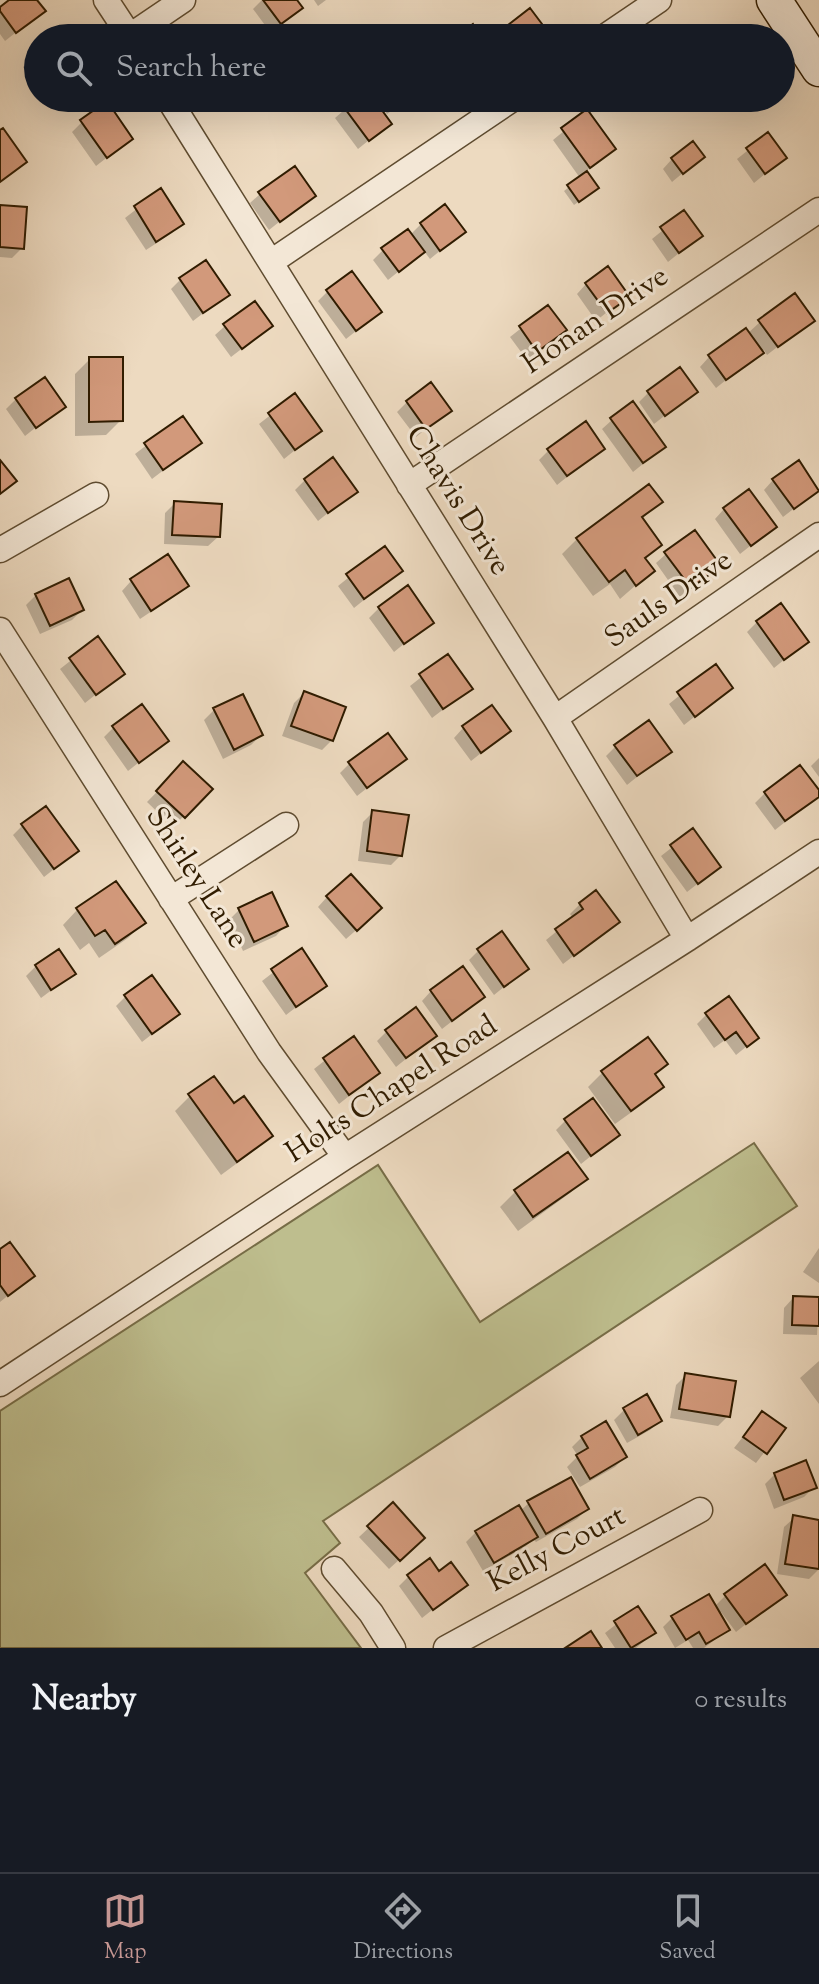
<!DOCTYPE html>
<html lang="en">
<head>
<meta charset="utf-8">
<style>
	body { margin:0; font-family:"Sorts Mill Goudy",serif; background:#242831; color:#f1f3f6 }
	.list { margin:0; padding:0; list-style:none }
	h2 { display:flex; justify-content:space-between; align-items:center; height:104px; margin:0; padding:0 32px; font-size:34px }
	h2 small { font-size:26px; font-weight:400; color:#9ea1a6 }
	.icon { flex:none; width:44px; height:44px; fill:none; stroke:currentColor; stroke-width:2; stroke-linecap:round; stroke-linejoin:round }
	.map { position:relative; flex:none; width:819px; height:1648px; overflow:hidden }
	.search { position:absolute; background:#171b24; box-shadow:0 8px 32px #0002; left:24px; right:24px; top:24px; height:88px; display:flex; align-items:center; gap:20px; box-sizing:border-box; padding:0 28px; border-radius:44px; color:#9ea1a6; font-size:30px }
	.sheet { height:224px; background:#171b24 }
	nav { display:flex; justify-content:space-around; align-items:center; box-sizing:border-box; height:112px; border-top:2px solid #363941; background:#171b24; font-size:22px; color:#9ea1a6 }
	nav a { display:grid; justify-items:center; gap:4px }
	nav .on { color:#c59692 }
	.map>svg:first-child { display:block }
	.green { fill:#bebe8e; stroke:#776d47; stroke-width:2 }
	.shadow { fill:#0003 }
	.building { fill:#d2997b; stroke:#301c00; stroke-width:2 }
	.lines { fill:none; stroke-linecap:round; stroke-linejoin:round }
	.street-casing { stroke:#5f4c30; stroke-width:27 }
	.secondary-casing { stroke:#301c00; stroke-width:37 }
	.street { stroke:#f3e7d6; stroke-width:24 }
	.secondary { stroke:#f3e7d6; stroke-width:34 }
	.labels { text-anchor:middle; dominant-baseline:central; stroke-width:6; stroke-linejoin:round; paint-order:stroke }
	.street-label { font-size:30px; fill:#301c00; stroke:#f3e7d6 }
</style>
</head>
<body>
<div class="map">
<svg width="819" height="1648" viewBox="0 0 819 1648">
	<rect width="100%" height="100%" fill="#eddac0"/>
	<filter id="stains"><feTurbulence type="fractalNoise" baseFrequency=".0025" numOctaves="4"/><feColorMatrix values="0 0 0 0 .2 0 0 0 0 .09 0 0 0 0 .02 0 0 0 .5 -.17"/></filter>
	<radialGradient id="worn" r=".72"><stop offset=".6" stop-color="#630" stop-opacity="0"/><stop offset="1" stop-color="#630" stop-opacity=".3"/></radialGradient>
	<path class="green" d="M 754,1143 L 797,1206 L 323,1521 L 340,1543 L 305,1573 L 361,1648 L 0,1648 L 0,1411 L 378,1165 L 480,1322 Z"/>
	<path class="shadow" d="M 12,0 L 35,0 L 43,11 L 5,41 L 0,34 L 0,9 Z
		M 262,0 L 295,0 L 300,8 L 270,32 L 253,9 Z
		M 314,0 L 326,0 L 318,6 Z
		M 509,26 L 539,38 L 501,38 L 499,36 Z
		M 715,30 L 720,38 L 704,38 Z
		M 38,54 L 38,88 L 23,67 Z
		M 189,98 L 218,98 L 199,112 Z
		M 358,98 L 371,98 L 389,124 L 358,149 L 335,118 Z
		M 376,98 L 409,98 L 387,114 Z
		M 587,112 L 614,149 L 585,172 L 592,192 L 574,205 L 564,191 L 580,178 L 553,140 Z
		M 82,122 L 131,139 L 96,166 L 72,132 Z
		M 767,135 L 784,158 L 754,183 L 737,159 Z
		M 702,157 L 672,182 L 663,169 L 672,159 Z
		M 160,191 L 181,223 L 172,233 L 146,250 L 125,218 Z
		M 260,194 L 313,195 L 269,230 L 250,203 Z
		M 0,207 L 22,248 L 12,258 L 0,257 Z
		M 684,213 L 700,236 L 668,262 L 652,239 Z
		M 421,224 L 463,232 L 430,259 L 424,251 L 388,280 L 373,260 L 383,250 L 410,235 Z
		M 181,279 L 227,295 L 193,321 L 171,289 Z
		M 586,284 L 627,296 L 596,321 L 577,294 Z
		M 328,291 L 380,312 L 346,339 L 318,301 Z
		M 548,307 L 565,330 L 527,360 L 510,337 Z
		M 812,320 L 767,355 L 764,350 L 716,388 L 700,367 L 709,357 L 747,334 L 760,322 Z
		M 225,326 L 271,326 L 231,357 L 215,335 Z
		M 90,359 L 121,420 L 106,435 L 75,436 L 75,374 Z
		M 695,392 L 654,424 L 639,402 L 648,393 Z
		M 295,396 L 320,430 L 284,459 L 259,424 Z
		M 16,399 L 63,406 L 25,436 L 6,409 Z
		M 407,402 L 449,410 L 416,437 L 397,412 Z
		M 182,418 L 199,443 L 152,479 L 135,454 Z
		M 612,420 L 664,447 L 633,472 L 602,429 Z
		M 603,448 L 557,485 L 539,460 L 549,450 Z
		M 305,480 L 355,491 L 318,521 L 295,490 Z
		M 773,480 L 818,490 L 783,517 L 764,490 Z
		M 660,502 L 641,520 L 659,545 L 644,560 L 652,571 L 620,599 L 610,584 L 593,596 L 562,554 L 577,539 Z
		M 175,503 L 218,537 L 208,546 L 164,544 L 165,513 Z
		M 724,509 L 774,527 L 740,554 L 715,519 Z
		M 384,549 L 400,571 L 354,608 L 338,586 Z
		M 666,554 L 718,566 L 680,597 L 656,563 Z
		M 131,581 L 186,586 L 176,595 L 140,619 L 122,591 Z
		M 36,595 L 82,610 L 72,620 L 40,634 L 26,605 Z
		M 379,608 L 431,622 L 394,652 L 369,618 Z
		M 757,622 L 806,642 L 774,668 L 747,632 Z
		M 98,639 L 123,673 L 85,703 L 60,669 Z
		M 448,656 L 470,689 L 432,718 L 410,686 Z
		M 715,667 L 731,688 L 684,725 L 669,704 Z
		M 304,693 L 332,740 L 322,750 L 282,736 L 294,703 Z
		M 214,710 L 261,735 L 251,745 L 223,759 L 204,720 Z
		M 114,727 L 166,741 L 128,771 L 104,737 Z
		M 463,728 L 509,731 L 471,761 L 454,738 Z
		M 616,746 L 669,751 L 627,785 L 606,756 Z
		M 819,758 L 819,777 L 811,766 Z
		M 404,759 L 357,796 L 340,773 L 350,763 Z
		M 184,764 L 210,789 L 173,827 L 147,802 Z
		M 765,793 L 819,794 L 819,795 L 775,830 L 755,803 Z
		M 373,812 L 401,855 L 391,865 L 358,861 L 363,822 Z
		M 23,825 L 77,851 L 44,877 L 13,835 Z
		M 693,831 L 719,867 L 687,892 L 661,856 Z
		M 271,895 L 285,926 L 276,936 L 243,951 L 229,920 L 239,910 Z
		M 327,897 L 370,918 L 346,939 L 318,907 Z
		M 580,904 L 617,922 L 563,964 L 546,940 L 573,918 L 570,914 Z
		M 77,910 L 143,923 L 128,938 L 99,958 L 89,943 L 80,950 L 63,925 Z
		M 301,951 L 325,985 L 286,1015 L 262,981 Z
		M 478,951 L 526,969 L 494,995 L 469,960 Z
		M 36,966 L 73,974 L 41,998 L 26,976 Z
		M 431,991 L 483,997 L 442,1029 L 422,1001 Z
		M 125,997 L 178,1014 L 142,1042 L 116,1006 Z
		M 707,1014 L 757,1038 L 736,1055 L 725,1040 L 714,1048 L 697,1024 Z
		M 387,1031 L 434,1036 L 396,1067 L 377,1041 Z
		M 353,1038 L 378,1073 L 339,1104 L 314,1069 Z
		M 665,1064 L 653,1076 L 661,1087 L 647,1101 L 615,1124 L 588,1087 L 603,1072 Z
		M 190,1096 L 233,1106 L 270,1135 L 255,1150 L 221,1175 L 175,1111 Z
		M 566,1120 L 617,1135 L 581,1164 L 556,1130 Z
		M 568,1154 L 585,1179 L 570,1193 L 518,1231 L 500,1207 L 515,1192 Z
		M 819,1248 L 819,1283 L 803,1272 Z
		M 0,1252 L 32,1276 L 0,1302 Z
		M 793,1298 L 819,1299 L 817,1335 L 783,1334 L 784,1308 Z
		M 819,1361 L 819,1404 L 800,1378 Z
		M 686,1375 L 728,1416 L 718,1426 L 670,1418 L 676,1385 Z
		M 647,1397 L 660,1421 L 650,1430 L 627,1443 L 614,1420 L 624,1410 Z
		M 762,1413 L 783,1428 L 756,1463 L 734,1448 Z
		M 582,1437 L 625,1457 L 615,1467 L 580,1487 L 567,1467 L 578,1456 L 572,1447 Z
		M 775,1474 L 814,1487 L 804,1497 L 774,1509 L 765,1484 Z
		M 529,1503 L 587,1509 L 577,1519 L 536,1542 L 533,1539 L 525,1547 L 483,1571 L 466,1542 L 476,1532 L 520,1511 Z
		M 393,1505 L 413,1547 L 389,1569 L 359,1537 Z
		M 794,1518 L 819,1522 L 819,1569 L 809,1579 L 777,1574 L 784,1527 Z
		M 439,1573 L 465,1584 L 422,1618 L 399,1586 L 409,1576 Z
		M 784,1594 L 736,1632 L 721,1612 L 718,1614 L 728,1630 L 704,1648 L 693,1648 L 688,1640 L 675,1648 L 663,1627 L 673,1617 L 714,1607 L 726,1595 Z
		M 637,1608 L 654,1633 L 636,1648 L 615,1648 L 605,1633 Z"/>
	<path class="building" d="M 9,0 L 37,0 L 46,11 L 16,33 L 0,11 L 0,7 Z
		M 263,0 L 297,0 L 303,8 L 281,24 Z
		M 530,8 L 548,32 L 540,38 L 517,38 L 508,25 Z
		M 473,24 L 483,38 L 455,38 Z
		M 355,98 L 373,98 L 392,124 L 369,141 L 343,106 Z
		M 107,101 L 133,139 L 107,158 L 80,120 Z
		M 587,109 L 616,149 L 590,168 L 561,128 Z
		M 3,128 L 27,162 L 0,182 L 0,130 Z
		M 768,132 L 787,158 L 765,174 L 746,148 Z
		M 693,141 L 705,157 L 683,174 L 671,158 Z
		M 295,166 L 316,196 L 280,222 L 258,192 Z
		M 587,171 L 599,188 L 579,202 L 567,185 Z
		M 161,188 L 184,224 L 156,242 L 134,206 Z
		M 445,204 L 466,232 L 440,251 L 420,223 Z
		M 0,205 L 27,207 L 24,249 L 0,247 Z
		M 684,210 L 703,236 L 679,253 L 660,227 Z
		M 408,229 L 425,252 L 399,272 L 381,248 Z
		M 206,260 L 230,295 L 203,313 L 179,278 Z
		M 608,266 L 630,297 L 607,313 L 585,283 Z
		M 352,271 L 382,312 L 356,331 L 326,290 Z
		M 795,293 L 815,321 L 778,347 L 758,320 Z
		M 255,301 L 273,326 L 242,349 L 223,324 Z
		M 548,305 L 567,330 L 537,352 L 519,326 Z
		M 746,328 L 764,353 L 726,380 L 708,355 Z
		M 89,357 L 123,357 L 123,421 L 89,422 Z
		M 680,367 L 698,392 L 665,416 L 647,391 Z
		M 45,377 L 66,407 L 36,428 L 15,398 Z
		M 431,382 L 452,411 L 426,429 L 406,401 Z
		M 295,393 L 322,431 L 295,450 L 268,413 Z
		M 633,401 L 666,447 L 643,463 L 610,418 Z
		M 183,416 L 202,443 L 163,470 L 144,443 Z
		M 586,421 L 605,449 L 567,476 L 547,449 Z
		M 333,457 L 358,492 L 328,513 L 304,479 Z
		M 0,460 L 17,481 L 0,494 Z
		M 799,460 L 819,491 L 794,509 L 772,479 Z
		M 649,484 L 663,502 L 642,517 L 662,545 L 645,558 L 655,571 L 636,586 L 625,570 L 609,582 L 576,538 Z
		M 749,489 L 777,527 L 751,546 L 723,508 Z
		M 174,501 L 222,504 L 220,537 L 172,535 Z
		M 695,530 L 721,566 L 691,588 L 664,552 Z
		M 385,546 L 403,571 L 364,599 L 346,574 Z
		M 168,554 L 189,586 L 151,611 L 130,579 Z
		M 69,578 L 84,610 L 50,626 L 35,594 Z
		M 408,585 L 434,623 L 404,644 L 378,607 Z
		M 781,603 L 809,642 L 784,660 L 756,621 Z
		M 98,636 L 125,674 L 96,695 L 69,658 Z
		M 448,654 L 473,689 L 443,709 L 419,674 Z
		M 716,664 L 733,688 L 695,717 L 677,692 Z
		M 304,691 L 346,707 L 333,741 L 291,726 Z
		M 243,694 L 263,735 L 234,750 L 213,708 Z
		M 142,704 L 169,741 L 139,763 L 112,726 Z
		M 492,705 L 511,731 L 481,753 L 462,726 Z
		M 649,720 L 672,752 L 637,776 L 614,745 Z
		M 388,733 L 407,759 L 367,788 L 348,762 Z
		M 183,761 L 213,789 L 185,818 L 156,791 Z
		M 800,765 L 819,790 L 819,797 L 785,821 L 764,792 Z
		M 46,806 L 79,851 L 54,869 L 21,824 Z
		M 372,810 L 409,815 L 402,856 L 367,851 Z
		M 693,828 L 721,867 L 698,884 L 670,845 Z
		M 351,874 L 382,908 L 357,931 L 326,896 Z
		M 116,881 L 146,923 L 115,944 L 105,930 L 95,936 L 76,908 Z
		M 596,890 L 620,922 L 574,956 L 555,929 L 583,909 L 579,903 Z
		M 272,892 L 288,926 L 254,942 L 238,908 Z
		M 502,931 L 529,969 L 504,987 L 477,949 Z
		M 302,948 L 327,986 L 296,1007 L 271,969 Z
		M 59,949 L 76,974 L 51,990 L 35,965 Z
		M 463,966 L 485,997 L 452,1021 L 430,990 Z
		M 152,975 L 180,1014 L 152,1034 L 124,995 Z
		M 729,996 L 759,1038 L 747,1047 L 736,1032 L 725,1040 L 705,1013 Z
		M 416,1007 L 437,1036 L 406,1058 L 385,1030 Z
		M 354,1036 L 380,1073 L 349,1095 L 323,1058 Z
		M 648,1037 L 668,1064 L 655,1074 L 664,1087 L 631,1111 L 601,1071 Z
		M 214,1076 L 234,1103 L 244,1096 L 273,1136 L 237,1162 L 188,1094 Z
		M 593,1098 L 620,1135 L 591,1156 L 564,1119 Z
		M 568,1152 L 588,1179 L 533,1217 L 514,1190 Z
		M 10,1242 L 35,1276 L 8,1296 L 0,1285 L 0,1249 Z
		M 793,1296 L 819,1297 L 819,1326 L 792,1325 Z
		M 685,1373 L 736,1381 L 730,1417 L 679,1409 Z
		M 647,1394 L 662,1421 L 638,1435 L 623,1408 Z
		M 762,1411 L 786,1428 L 767,1454 L 743,1437 Z
		M 606,1421 L 627,1457 L 590,1479 L 576,1455 L 588,1448 L 581,1436 Z
		M 806,1460 L 817,1488 L 784,1500 L 774,1473 Z
		M 571,1477 L 589,1509 L 546,1534 L 527,1501 Z
		M 393,1502 L 425,1538 L 400,1561 L 367,1526 Z
		M 519,1505 L 538,1537 L 494,1563 L 475,1531 Z
		M 793,1515 L 819,1520 L 819,1569 L 785,1564 Z
		M 430,1558 L 439,1571 L 451,1562 L 468,1585 L 433,1610 L 407,1575 Z
		M 765,1564 L 787,1595 L 746,1624 L 724,1594 Z
		M 709,1594 L 730,1630 L 706,1644 L 699,1632 L 686,1640 L 671,1616 Z
		M 638,1606 L 656,1633 L 631,1648 L 614,1621 Z
		M 591,1631 L 602,1648 L 565,1648 Z"/>
	<g class="lines">
		<g class="street-casing">
			<path id="street" d="M 106,0 L 131,38
				M 130,36 L 183,0
				M 603,38 L 659,0
				M 168,98 L 555,718 L 687,939
				M 271,262 L 514,98
				M 409,485 L 819,210
				M 0,550 L 96,495
				M 0,630 L 269,1052 L 345,1157
				M 555,718 L 819,535
				M 171,899 L 286,825
				M 0,1384 L 345,1157 L 687,939 L 819,852
				M 334,1569 L 371,1613 L 393,1648
				M 446,1648 L 700,1510"/>
		</g>
		<g class="secondary-casing">
			<path id="secondary" d="M 774,0 L 819,69"/>
		</g>
		<use href="#street" class="street"/>
		<use href="#secondary" class="secondary"/>
	</g>
	<g class="labels">
		<g class="street-label">
			<text transform="translate(596 321) rotate(-34)">Honan Drive</text>
			<text transform="translate(457 501) rotate(58)">Chavis Drive</text>
			<text transform="translate(669 600) rotate(-35)">Sauls Drive</text>
			<text transform="translate(196 878) rotate(57)">Shirley Lane</text>
			<text transform="translate(392 1090) rotate(-33)">Holts Chapel Road</text>
			<text transform="translate(557 1550) rotate(-28)">Kelly Court</text>
		</g>
	</g>
	<rect width="100%" height="100%" filter="url(#stains)"/>
	<rect width="100%" height="100%" fill="url(#worn)"/>
</svg>
<div class="search"><svg class="icon" aria-label="search" viewBox="0 0 24 24"><circle cx="10" cy="10" r="6"/><path d="M15 15l6 6"/></svg>Search here</div>
</div>
<section class="sheet">
<h2>Nearby<small>0 results</small></h2>
<ul class="list">
</ul>
</section>
<nav>
<a class="on"><svg class="icon" aria-label="map" viewBox="0 0 24 24"><path d="M3 6l6-2 6 2 6-2v14l-6 2-6-2-6 2zM9 4v14M15 6v14"/></svg>Map</a>
<a><svg class="icon" aria-label="directions" viewBox="0 0 24 24"><path d="M12 3l9 9-9 9-9-9zM9 14v-3h6M13 9l2 2-2 2"/></svg>Directions</a>
<a><svg class="icon" aria-label="saved" viewBox="0 0 24 24"><path d="M7 4h10v16l-5-4-5 4z"/></svg>Saved</a>
</nav>
</body>
</html>
